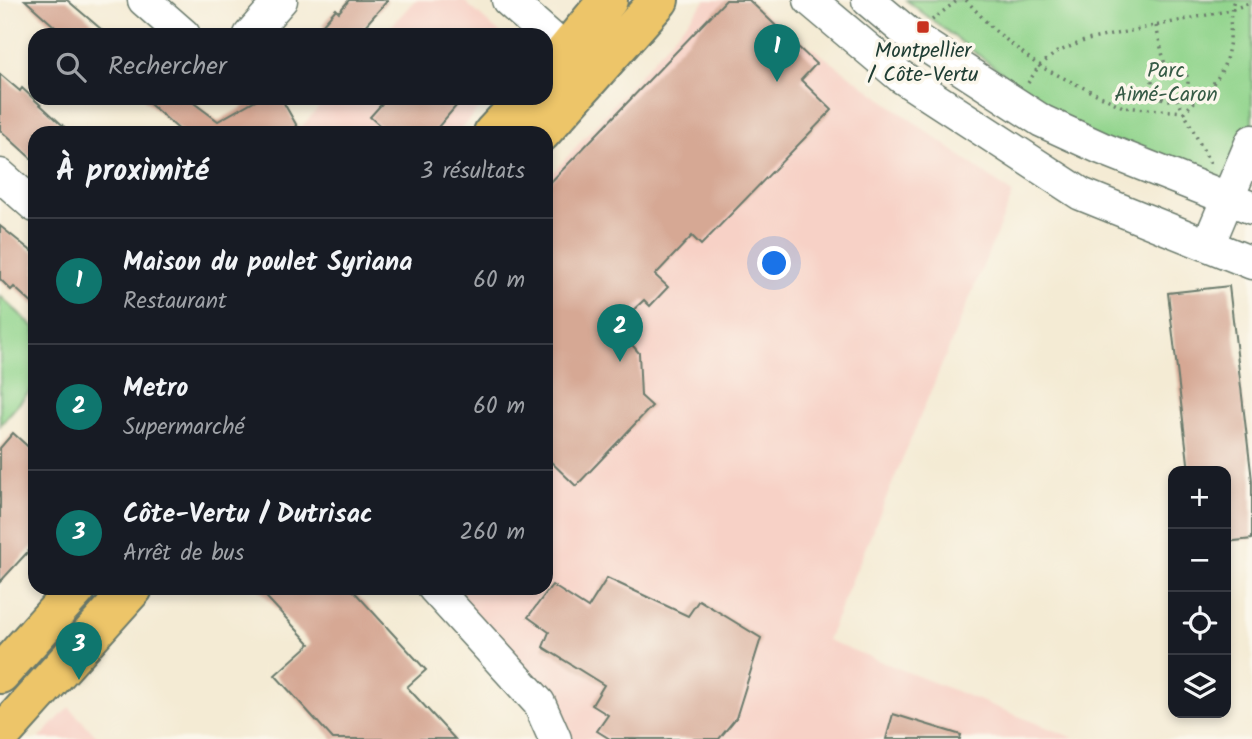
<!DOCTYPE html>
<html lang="fr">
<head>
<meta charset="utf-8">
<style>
	:root { --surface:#171b24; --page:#242831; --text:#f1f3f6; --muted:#9ea1a6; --line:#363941; --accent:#0f766e }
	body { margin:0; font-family:Kalam,sans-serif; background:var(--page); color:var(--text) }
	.controls { position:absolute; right:21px; bottom:21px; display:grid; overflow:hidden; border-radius:14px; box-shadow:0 4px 10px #0003 }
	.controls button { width:63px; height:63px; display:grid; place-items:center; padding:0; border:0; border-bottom:2px solid var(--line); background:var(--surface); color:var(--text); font:35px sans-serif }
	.you { position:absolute; left:775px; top:264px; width:24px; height:24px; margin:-18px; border:5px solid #fff; border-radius:50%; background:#1a73e8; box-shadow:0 0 0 10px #1a73e833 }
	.badge { display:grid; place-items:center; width:46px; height:46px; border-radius:50%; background:var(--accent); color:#fff; font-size:23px; font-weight:700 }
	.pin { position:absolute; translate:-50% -58px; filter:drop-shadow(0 2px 4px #0008) }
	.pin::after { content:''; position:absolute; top:37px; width:24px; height:21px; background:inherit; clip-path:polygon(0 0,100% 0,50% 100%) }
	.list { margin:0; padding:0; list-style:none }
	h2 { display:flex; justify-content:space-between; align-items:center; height:91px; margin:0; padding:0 28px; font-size:30px }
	h2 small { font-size:23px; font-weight:400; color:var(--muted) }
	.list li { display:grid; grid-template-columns:46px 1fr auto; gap:21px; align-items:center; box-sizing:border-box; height:126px; padding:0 28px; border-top:2px solid var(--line) }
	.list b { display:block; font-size:26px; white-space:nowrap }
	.list p { margin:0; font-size:23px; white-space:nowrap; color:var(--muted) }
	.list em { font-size:23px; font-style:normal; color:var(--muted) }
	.icon { flex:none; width:38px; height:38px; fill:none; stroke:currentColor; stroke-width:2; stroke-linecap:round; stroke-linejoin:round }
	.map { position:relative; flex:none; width:1252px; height:739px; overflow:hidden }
	.search { position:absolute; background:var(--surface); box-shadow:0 4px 10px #0003; left:28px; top:28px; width:525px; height:77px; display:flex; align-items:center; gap:18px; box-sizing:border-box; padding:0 24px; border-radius:21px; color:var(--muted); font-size:26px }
	.panel { position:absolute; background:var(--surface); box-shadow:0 4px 10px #0003; left:28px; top:126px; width:525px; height:469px; border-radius:21px }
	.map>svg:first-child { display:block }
</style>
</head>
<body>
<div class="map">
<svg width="1252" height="739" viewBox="0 0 1252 739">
	<rect width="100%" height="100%" fill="#fbf7ec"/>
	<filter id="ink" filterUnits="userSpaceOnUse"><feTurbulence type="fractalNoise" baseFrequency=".0143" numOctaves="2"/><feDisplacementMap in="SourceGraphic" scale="14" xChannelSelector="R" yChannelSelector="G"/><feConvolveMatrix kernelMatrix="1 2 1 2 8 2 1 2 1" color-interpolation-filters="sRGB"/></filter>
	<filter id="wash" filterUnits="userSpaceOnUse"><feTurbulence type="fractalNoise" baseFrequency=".00686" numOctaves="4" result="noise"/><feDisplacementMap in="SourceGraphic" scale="28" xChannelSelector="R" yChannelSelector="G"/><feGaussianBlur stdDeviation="1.57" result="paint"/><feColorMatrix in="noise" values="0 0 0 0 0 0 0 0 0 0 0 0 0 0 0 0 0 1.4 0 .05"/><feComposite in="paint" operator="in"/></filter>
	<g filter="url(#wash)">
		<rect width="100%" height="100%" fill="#f4ebd4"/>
		<path fill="#f7d1c6" d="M415,0H463L502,35H383Z
			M706,0H746L1013,194L827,640L1076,739H563L442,588H546V181Z
			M327,98H489L457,133H296Z
			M69,707L99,739H39Z"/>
		<path fill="#91d48c" stroke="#588860" stroke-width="2" d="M906,0H1252V141L1228,198L1101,148Z
			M0,296L35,328V385L0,425Z"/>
		<g id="blocks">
			<path fill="#d6a894" d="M25,0H67L108,35H64Z
				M349,0H388L357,35H332L322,25L336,9L339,12Z
				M726,0H749L816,64L801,80L832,110L701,245L692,236L655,275L668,287L650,306L644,300L616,326L639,353L641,396L652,406L576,486L546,457V187Z
				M0,74L20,91L22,88L71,133H35V162L0,130Z
				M143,98H187L218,121L259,98H281L301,133H183Z
				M387,98H463L433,133H388L370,117Z
				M0,226L35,254V306L14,287L11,290L0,279Z
				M1229,286L1252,480V539L1226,542V471H1189L1168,293Z
				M13,433L35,453V544L0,582V448Z
				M607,578L688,616L699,600L761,638L736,718L719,739H610L597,731L608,715L592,705L604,685L543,647L549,632L528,617L552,585L588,608Z
				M258,588H351L426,670L407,687L455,739H333L275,675L310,644Z
				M893,714L961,735L960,739H886Z"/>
		</g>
	</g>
	<g filter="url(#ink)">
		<use href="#blocks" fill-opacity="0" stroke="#6a7a6c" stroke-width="2"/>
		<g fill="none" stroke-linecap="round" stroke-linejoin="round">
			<g stroke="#6a7a6c" stroke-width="35">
				<path id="minor" d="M144,0L184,35
					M508,0L567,52
					M810,0L900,76L1081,194L1252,263
					M868,0L911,36L1042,121L1101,148L1252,208
					M250,35L281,0
					M0,175L35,206
					M1208,245L1252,141
					M434,588L539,703L555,739"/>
			</g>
			<g stroke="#6a7a6c" stroke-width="42">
				<path id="major" d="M546,75L608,0
					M493,133L526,98
					M541,133L659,0
					M0,674L77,588
					M0,736L133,588"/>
			</g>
			<path stroke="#6a7a6c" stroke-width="3.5" stroke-dasharray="2 5" stroke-linecap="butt" d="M966,0L993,29L1039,66L1123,107L1184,112C1211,85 1225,80 1230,39C1231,25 1229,13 1234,0
				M932,20L958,0
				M1156,26L1165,65
				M1152 82a18 18 0 1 1 36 0a18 18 0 1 1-36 0Z
				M1028,83L1039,66L1057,52L1087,40L1231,10L1252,2
				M1177,99L1210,163"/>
			<use href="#minor" stroke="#fff" stroke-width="32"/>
			<use href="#major" stroke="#edc569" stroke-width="38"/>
		</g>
	</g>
	<rect fill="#c8321e" stroke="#fbf7ec" stroke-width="2.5" x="916" y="20" width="14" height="14" rx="3.5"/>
	<g text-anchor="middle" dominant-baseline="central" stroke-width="7" stroke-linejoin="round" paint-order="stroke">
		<g font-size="21" fill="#1f3d34" stroke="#fbf7ec">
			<text x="923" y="51">Montpellier<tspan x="923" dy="24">/ Côte-Vertu</tspan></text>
		</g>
		<g font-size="21" fill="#365b46" stroke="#fbf7ec">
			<text x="1166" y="71">Parc<tspan x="1166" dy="24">Aimé-Caron</tspan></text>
		</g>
	</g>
</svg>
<div class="controls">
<button>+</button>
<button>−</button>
<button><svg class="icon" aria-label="locate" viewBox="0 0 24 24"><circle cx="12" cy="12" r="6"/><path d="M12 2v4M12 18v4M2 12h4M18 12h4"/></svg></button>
<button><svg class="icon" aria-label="layers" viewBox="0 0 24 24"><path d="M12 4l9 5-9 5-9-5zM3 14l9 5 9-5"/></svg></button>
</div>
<div class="you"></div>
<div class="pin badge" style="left:777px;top:82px">1</div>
<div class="pin badge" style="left:620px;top:362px">2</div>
<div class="pin badge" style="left:79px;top:680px">3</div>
<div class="search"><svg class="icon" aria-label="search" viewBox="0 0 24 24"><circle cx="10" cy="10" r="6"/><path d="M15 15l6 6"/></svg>Rechercher</div>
<section class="panel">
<h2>À proximité<small>3 résultats</small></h2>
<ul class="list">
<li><span class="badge">1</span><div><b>Maison du poulet Syriana</b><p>Restaurant</p></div><em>60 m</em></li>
<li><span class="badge">2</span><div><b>Metro</b><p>Supermarché</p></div><em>60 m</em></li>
<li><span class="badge">3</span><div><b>Côte-Vertu / Dutrisac</b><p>Arrêt de bus</p></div><em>260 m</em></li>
</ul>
</section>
</div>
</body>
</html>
